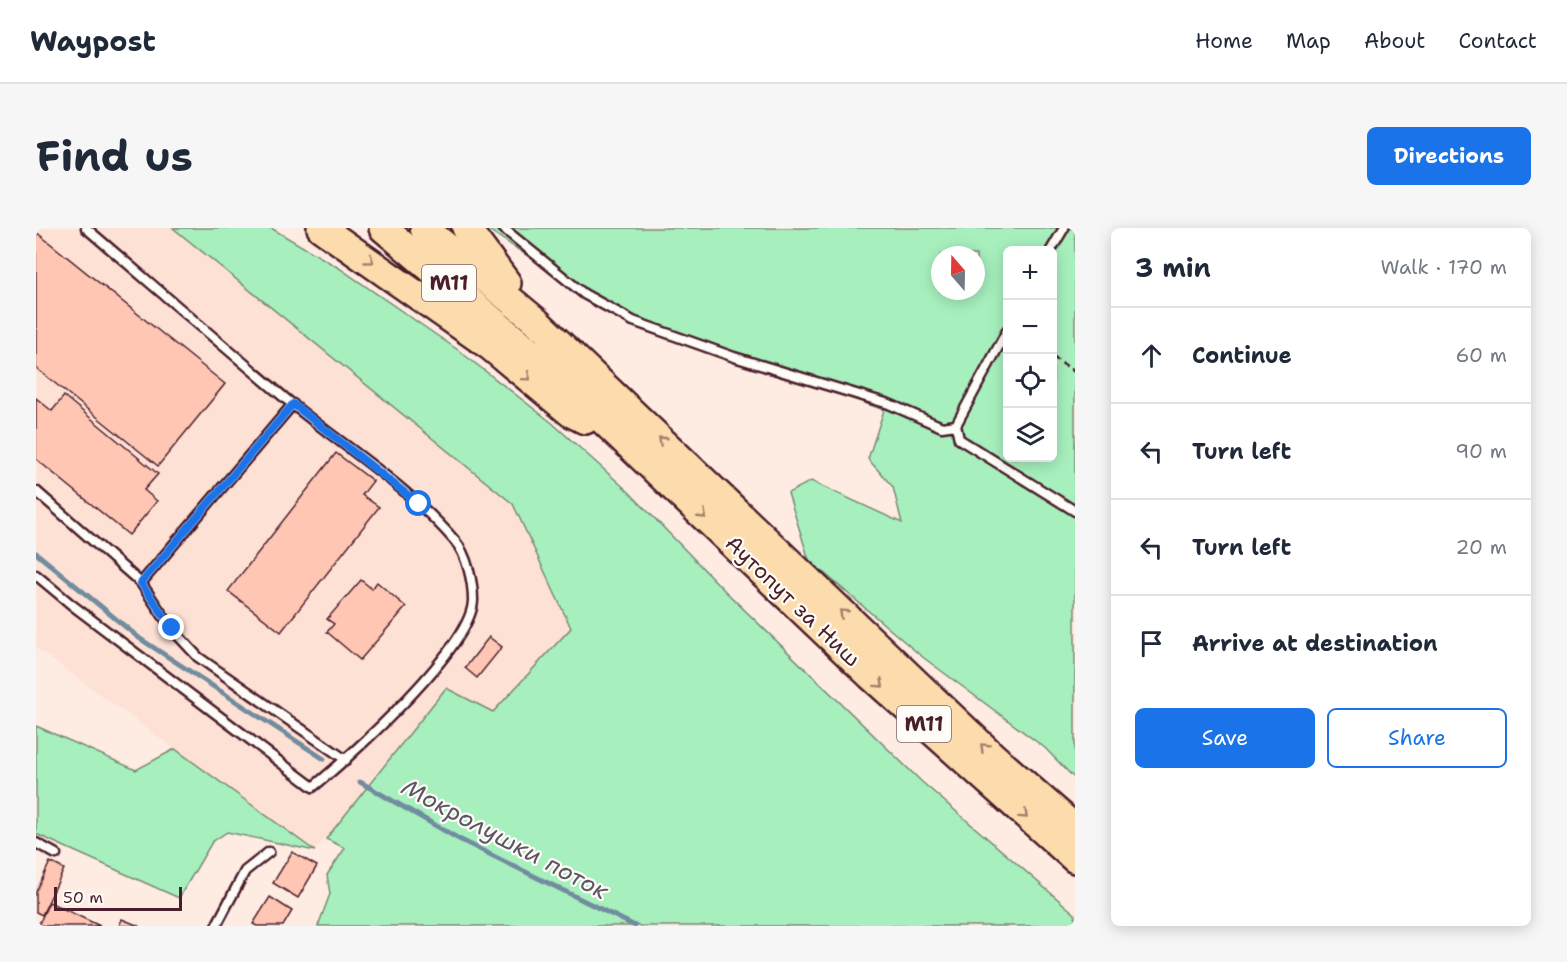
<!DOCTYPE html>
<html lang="en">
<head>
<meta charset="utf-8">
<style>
	:root { --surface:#fff; --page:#f6f6f7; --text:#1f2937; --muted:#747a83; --line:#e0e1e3; --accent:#1a73e8 }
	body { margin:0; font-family:"Shantell Sans",sans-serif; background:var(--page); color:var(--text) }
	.controls { position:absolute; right:18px; top:18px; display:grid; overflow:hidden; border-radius:9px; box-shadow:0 3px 15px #0003 }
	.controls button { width:54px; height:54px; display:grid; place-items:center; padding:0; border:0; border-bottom:2px solid var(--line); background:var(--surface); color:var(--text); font:30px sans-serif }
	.compass { position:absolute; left:895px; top:18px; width:54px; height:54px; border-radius:50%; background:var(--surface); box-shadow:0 3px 15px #0003; rotate:340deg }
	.scale { position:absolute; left:18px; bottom:15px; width:128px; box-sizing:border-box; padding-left:6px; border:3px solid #4a1f2b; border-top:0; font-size:16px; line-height:21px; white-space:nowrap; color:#4a1f2b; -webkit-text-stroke:4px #fdfcf7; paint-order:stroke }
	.stop { position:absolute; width:18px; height:18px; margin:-14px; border:4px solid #1a73e8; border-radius:50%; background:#fff }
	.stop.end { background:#1a73e8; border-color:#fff; box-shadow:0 2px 6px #0008 }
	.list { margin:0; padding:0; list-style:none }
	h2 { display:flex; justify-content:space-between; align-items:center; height:78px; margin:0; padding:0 24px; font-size:26px }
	h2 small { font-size:20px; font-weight:400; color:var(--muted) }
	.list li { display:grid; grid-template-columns:39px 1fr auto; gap:18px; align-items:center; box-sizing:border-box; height:96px; padding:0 24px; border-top:2px solid var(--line) }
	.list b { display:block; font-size:22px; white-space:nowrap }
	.list em { font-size:20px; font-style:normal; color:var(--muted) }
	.actions { display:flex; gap:12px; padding:18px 24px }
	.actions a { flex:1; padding:14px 0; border:2px solid var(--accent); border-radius:9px; text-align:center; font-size:21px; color:var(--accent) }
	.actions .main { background:var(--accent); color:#fff }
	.icon { flex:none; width:33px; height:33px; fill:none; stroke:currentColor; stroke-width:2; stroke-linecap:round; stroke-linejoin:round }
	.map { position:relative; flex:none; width:1039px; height:698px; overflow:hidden; border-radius:9px }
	header { display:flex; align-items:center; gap:36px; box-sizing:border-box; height:84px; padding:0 30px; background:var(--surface); border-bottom:2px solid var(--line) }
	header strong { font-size:28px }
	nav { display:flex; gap:33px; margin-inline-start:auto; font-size:21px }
	.intro { display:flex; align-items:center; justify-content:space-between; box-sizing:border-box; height:144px; padding:0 36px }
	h1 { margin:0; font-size:42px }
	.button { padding:15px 27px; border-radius:9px; background:var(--accent); color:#fff; font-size:21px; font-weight:700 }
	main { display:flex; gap:36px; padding:0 36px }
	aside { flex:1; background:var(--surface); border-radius:9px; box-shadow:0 3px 15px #0003 }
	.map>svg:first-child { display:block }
</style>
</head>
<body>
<header>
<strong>Waypost</strong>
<nav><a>Home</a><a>Map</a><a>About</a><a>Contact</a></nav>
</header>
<div class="intro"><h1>Find us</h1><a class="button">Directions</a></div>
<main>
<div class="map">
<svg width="1039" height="698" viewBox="0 0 1039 698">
	<rect width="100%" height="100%" fill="#feece3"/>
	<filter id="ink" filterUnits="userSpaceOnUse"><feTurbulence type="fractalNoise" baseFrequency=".0167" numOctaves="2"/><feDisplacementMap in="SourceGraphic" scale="12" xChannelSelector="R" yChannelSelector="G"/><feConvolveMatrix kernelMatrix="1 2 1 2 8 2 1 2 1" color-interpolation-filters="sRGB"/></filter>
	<g filter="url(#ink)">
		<path fill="#fee1d5" d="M0,0H137L477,276L535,400L457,484L410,460L279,623L0,420Z"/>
		<path fill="#a7f0be" stroke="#788874" stroke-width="1.5" fill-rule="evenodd" d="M137,0H235L303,40L422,122L515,194L593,264L689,363L886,554L1039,686V698H282L294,666L291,647L309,620L290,611L410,460L457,484L535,400L477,276Z
			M450,0H1039V551L1009,520L884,427L773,332L752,265L775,253L866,295L857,259L832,231L848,182L597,93L548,66ZM972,22H1017V230H972ZM904,27H940V63H904Z
			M0,498L100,542L139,521L279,623L191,604L176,614L143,670L0,606Z"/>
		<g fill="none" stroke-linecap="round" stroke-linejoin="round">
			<path stroke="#728c9f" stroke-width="5" d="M0,325L103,410L288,531
				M324,554L423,611L599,698"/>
		</g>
		<path fill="#ffc6b4" stroke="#4a1f2b" stroke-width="1.5" d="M0,4L189,156L122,238L0,140Z
			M28,168L122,246L108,262L121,273L93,307L0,231V170L16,183Z
			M300,225L337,253L326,267L343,279L245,404L192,363Z
			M325,352L336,361L341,354L370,379L324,432L291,404L298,396L291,391Z
			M453,409L466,419L441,450L429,440Z
			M256,624L281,638L262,670L237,655Z
			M14,634L28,641L6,687L0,684V664Z
			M234,669L256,683L247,698H221L217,696Z
			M13,674L64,698H8L3,696Z
			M86,691L103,698H83Z"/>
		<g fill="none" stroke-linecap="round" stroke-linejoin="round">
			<g stroke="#4a1f2b" stroke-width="13">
				<path id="service" d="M467,0L548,66L597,93L698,129L853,176L906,199L920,197L972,101
					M1015,22L1028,0
					M920,197L923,211L1039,283
					M0,263L105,355L136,401L162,429L310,532
					M0,347L36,377L277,559C314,529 437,418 437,372C437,354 431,327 419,313C373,259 311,221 256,176C187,118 119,59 50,0
					M105,355L257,176
					M0,615L20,626
					M180,698L209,643L233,624"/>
			</g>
			<g stroke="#4a1f2b" stroke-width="32">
				<path id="trunk" d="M285,0L455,119L535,185L549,192
					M347,0L510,138L835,448L1039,631
					M388,0L501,94L958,529L1039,600
					M430,0L471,55"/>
			</g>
			<path stroke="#4a1f2b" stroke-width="3" stroke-dasharray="6 4.5" stroke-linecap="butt" d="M1017,129L1039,144"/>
			<use href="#service" stroke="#fdfcf7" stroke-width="8"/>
			<use href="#trunk" stroke="#fcdcac" stroke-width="27"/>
		</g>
		<defs><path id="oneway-chevron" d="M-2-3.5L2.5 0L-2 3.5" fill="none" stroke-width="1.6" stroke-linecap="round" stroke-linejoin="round" transform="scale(1.5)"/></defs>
		<g stroke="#a37e6c">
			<use href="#oneway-chevron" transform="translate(334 32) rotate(36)"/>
			<use href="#oneway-chevron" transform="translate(491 149) rotate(40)"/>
			<use href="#oneway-chevron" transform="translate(626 212) rotate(-137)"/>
			<use href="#oneway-chevron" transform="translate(667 287) rotate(44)"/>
			<use href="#oneway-chevron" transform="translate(807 385) rotate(-136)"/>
			<use href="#oneway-chevron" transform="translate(844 456) rotate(42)"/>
			<use href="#oneway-chevron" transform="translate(948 519) rotate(-136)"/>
			<use href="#oneway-chevron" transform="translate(988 587) rotate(42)"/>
		</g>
	</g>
	<g fill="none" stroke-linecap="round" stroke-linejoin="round" filter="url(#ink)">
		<path stroke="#1a73e8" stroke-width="8" d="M136,400L105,355L257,176L383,276"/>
	</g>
	<g text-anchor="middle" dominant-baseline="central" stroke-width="4.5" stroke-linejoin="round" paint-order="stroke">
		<g fill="#fdfcf7" stroke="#806168" stroke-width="1.5">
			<rect x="386" y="37" width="54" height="36" rx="4.5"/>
			<rect x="861" y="478" width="54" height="36" rx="4.5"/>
		</g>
		<g font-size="21" font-weight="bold" fill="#4a1f2b">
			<text x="413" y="55">M11</text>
			<text x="888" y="496">M11</text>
		</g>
		<g font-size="22" fill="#4a1f2b" stroke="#fdfcf7">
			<text transform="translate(757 373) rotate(44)">Аутопут за Ниш</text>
		</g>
		<g font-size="24" font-style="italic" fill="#5e5565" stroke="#fdfcf7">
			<text transform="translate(469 611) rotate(28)">Мокролушки поток</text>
		</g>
	</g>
</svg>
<div class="controls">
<button>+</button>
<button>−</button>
<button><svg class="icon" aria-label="locate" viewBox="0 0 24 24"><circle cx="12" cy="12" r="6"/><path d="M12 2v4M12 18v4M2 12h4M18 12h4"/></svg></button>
<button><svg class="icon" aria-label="layers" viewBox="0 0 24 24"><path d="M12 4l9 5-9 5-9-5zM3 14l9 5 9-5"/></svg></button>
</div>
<svg class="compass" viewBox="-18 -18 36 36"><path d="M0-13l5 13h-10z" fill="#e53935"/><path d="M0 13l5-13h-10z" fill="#747a83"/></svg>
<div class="scale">50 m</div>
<div class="stop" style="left:383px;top:276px"></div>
<div class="stop end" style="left:136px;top:400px"></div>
</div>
<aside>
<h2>3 min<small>Walk · 170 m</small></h2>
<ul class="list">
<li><svg class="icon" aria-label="ahead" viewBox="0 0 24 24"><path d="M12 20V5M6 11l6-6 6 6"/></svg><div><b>Continue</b></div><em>60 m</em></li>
<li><svg class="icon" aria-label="left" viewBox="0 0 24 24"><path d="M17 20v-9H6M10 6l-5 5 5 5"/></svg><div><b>Turn left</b></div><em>90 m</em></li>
<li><svg class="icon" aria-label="left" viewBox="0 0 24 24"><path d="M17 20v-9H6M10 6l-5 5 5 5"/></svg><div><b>Turn left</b></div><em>20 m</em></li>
<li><svg class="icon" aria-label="arrive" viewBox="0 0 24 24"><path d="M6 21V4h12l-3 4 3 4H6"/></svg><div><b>Arrive at destination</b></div></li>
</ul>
<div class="actions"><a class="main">Save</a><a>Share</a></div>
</aside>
</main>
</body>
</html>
